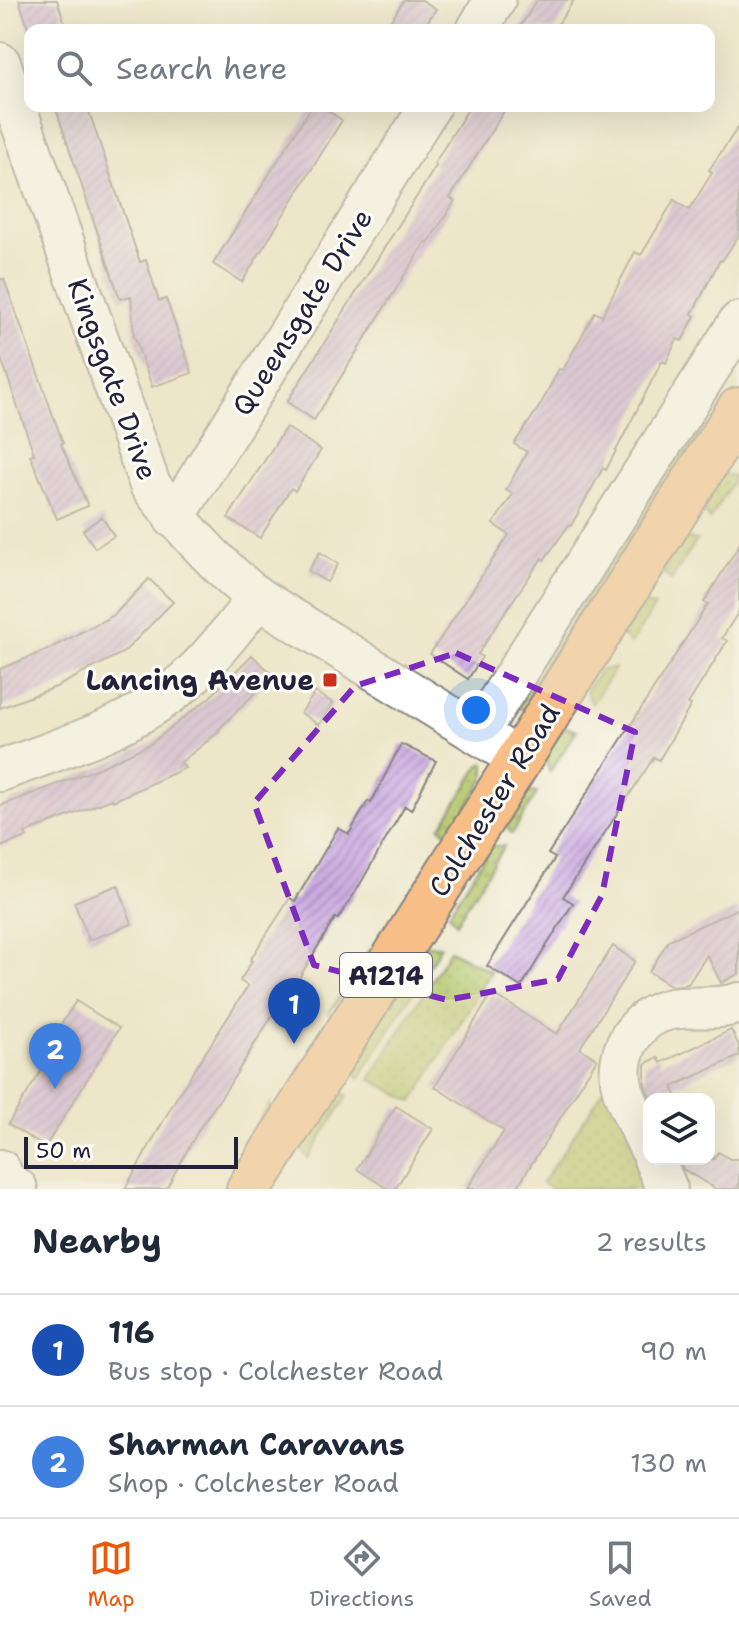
<!DOCTYPE html>
<html lang="en">
<head>
<meta charset="utf-8">
<style>
	:root { --surface:#fff; --page:#f6f6f7; --text:#1f2937; --muted:#747a83; --line:#e0e1e3; --accent:#ea580c }
	body { margin:0; font-family:"Shantell Sans",sans-serif; background:var(--page); color:var(--text) }
	.controls { position:absolute; right:24px; bottom:24px; display:grid; overflow:hidden; border-radius:16px; box-shadow:0 8px 32px #0002 }
	.controls button { width:72px; height:72px; display:grid; place-items:center; padding:0; border:0; border-bottom:2px solid var(--line); background:var(--surface); color:var(--text); font:40px sans-serif }
	.scale { position:absolute; left:24px; bottom:20px; width:214px; box-sizing:border-box; padding-left:8px; border:4px solid #22223b; border-top:0; font-size:22px; line-height:28px; white-space:nowrap; color:#22223b; -webkit-text-stroke:6px #fdfcf7; paint-order:stroke }
	.you { position:absolute; left:476px; top:710px; width:28px; height:28px; margin:-20px; border:6px solid #fff; border-radius:50%; background:#1a73e8; box-shadow:0 0 0 12px #1a73e833 }
	.badge { display:grid; place-items:center; width:52px; height:52px; border-radius:50%; background:var(--accent); color:#fff; font-size:26px; font-weight:700 }
	.pin { position:absolute; translate:-50% -66px; filter:drop-shadow(0 2px 4px #0008) }
	.pin::after { content:''; position:absolute; top:42px; width:28px; height:24px; background:inherit; clip-path:polygon(0 0,100% 0,50% 100%) }
	.list { margin:0; padding:0; list-style:none }
	h2 { display:flex; justify-content:space-between; align-items:center; height:104px; margin:0; padding:0 32px; font-size:34px }
	h2 small { font-size:26px; font-weight:400; color:var(--muted) }
	.list li { display:grid; grid-template-columns:52px 1fr auto; gap:24px; align-items:center; box-sizing:border-box; height:112px; padding:0 32px; border-top:2px solid var(--line) }
	.list b { display:block; font-size:30px; white-space:nowrap }
	.list p { margin:0; font-size:26px; white-space:nowrap; color:var(--muted) }
	.list em { font-size:26px; font-style:normal; color:var(--muted) }
	.icon { flex:none; width:44px; height:44px; fill:none; stroke:currentColor; stroke-width:2; stroke-linecap:round; stroke-linejoin:round }
	.map { position:relative; flex:none; width:739px; height:1189px; overflow:hidden }
	.search { position:absolute; background:var(--surface); box-shadow:0 8px 32px #0002; left:24px; right:24px; top:24px; height:88px; display:flex; align-items:center; gap:20px; box-sizing:border-box; padding:0 28px; border-radius:16px; color:var(--muted); font-size:30px }
	.sheet { height:328px; background:var(--surface) }
	nav { display:flex; justify-content:space-around; align-items:center; box-sizing:border-box; height:112px; border-top:2px solid var(--line); background:var(--surface); font-size:22px; color:var(--muted) }
	nav a { display:grid; justify-items:center; gap:4px }
	nav .on { color:var(--accent) }
	.map>svg:first-child { display:block }
</style>
</head>
<body>
<div class="map">
<svg width="739" height="1189" viewBox="0 0 739 1189">
	<defs>
		<pattern id="grass-dots" width="8" height="8" patternUnits="userSpaceOnUse" patternTransform="scale(2)"><rect width="8" height="8" fill="#b3c568"/><path d="M2 2h.1M6 6h.1" fill="none" stroke="#9aa95b" stroke-width="1.8" stroke-linecap="round"/></pattern>
		<pattern id="building-hatch" width="6" height="6" patternUnits="userSpaceOnUse" patternTransform="scale(2)"><rect width="6" height="6" fill="#c6a3de"/><path d="M-1 1l2-2M0 6l6-6M5 7l2-2" fill="none" stroke="#a084b5"/></pattern>
	</defs>
	<rect width="100%" height="100%" fill="#fdfcf7"/>
	<filter id="ink" filterUnits="userSpaceOnUse"><feTurbulence type="fractalNoise" baseFrequency=".0125" numOctaves="2"/><feDisplacementMap in="SourceGraphic" scale="16" xChannelSelector="R" yChannelSelector="G"/><feConvolveMatrix kernelMatrix="1 2 1 2 8 2 1 2 1" color-interpolation-filters="sRGB"/></filter>
	<filter id="wash" filterUnits="userSpaceOnUse"><feTurbulence type="fractalNoise" baseFrequency=".006" numOctaves="4" result="noise"/><feDisplacementMap in="SourceGraphic" scale="32" xChannelSelector="R" yChannelSelector="G"/><feGaussianBlur stdDeviation="1.8" result="paint"/><feColorMatrix in="noise" values="0 0 0 0 0 0 0 0 0 0 0 0 0 0 0 0 0 1.4 0 .05"/><feComposite in="paint" operator="in"/></filter>
	<g filter="url(#wash)">
		<rect width="100%" height="100%" fill="#ede6c9"/>
		<path fill="url(#grass-dots)" stroke="#6a7452" stroke-width="2" d="M733,363L707,423L526,708L516,710Z
			M723,474L735,477L710,520L701,508Z
			M683,538L697,540L671,580L662,572Z
			M642,604L655,606L631,644L622,636Z
			M615,668L592,704L586,691L600,670Z
			M564,727L577,730L550,772L544,758Z
			M485,763V778L450,834L440,828L480,765Z
			M523,791L537,793L512,834L504,823Z
			M491,846H504L456,923L449,913Z
			M428,945L441,946L359,1079L352,1067Z
			M369,949L376,953L328,1014Z
			M450,950L491,972L413,1102L370,1079Z
			M611,1079L649,1189H552L542,1183Z
			M337,1092L348,1095L308,1159L301,1147Z
			M270,1103L272,1111L255,1146L241,1147Z"/>
		<g id="blocks">
			<path fill="url(#building-hatch)" d="M19,0H57L67,30H29Z
				M404,0H422L436,9L422,30H385Z
				M537,0H574L554,30H518Z
				M55,106H87L140,262L146,260L159,301L166,299L192,373L152,387L134,335L131,296L120,299Z
				M312,106H320L342,120L242,282L213,264Z
				M470,106H507L450,198L455,201L428,243L426,241L314,420L287,402L436,166L434,164Z
				M739,126V235L722,261L720,260L692,314L695,316L682,341L677,339L666,363L662,361L606,470L603,468L571,526L569,525L544,560L542,558L503,615L478,654L482,657L468,679L430,654L509,535L493,524L513,494L506,490L527,452L514,444L541,404L559,369L563,370L595,312L602,316L635,252L641,255L643,252L674,200L689,210L712,173L709,170Z
				M0,279H4L63,443L61,444L88,506L57,519L30,455L34,454L0,355Z
				M286,427L321,450L295,491L291,488L260,538L228,518Z
				M102,517L114,536L95,548L83,530Z
				M739,545V611L722,638L727,641L688,704L691,705L659,760L654,757L563,897L573,903L521,987L487,966L555,858L548,854L708,604L704,602Z
				M320,552L338,564L327,582L308,571Z
				M149,579L173,602L124,652L56,687L0,708V669L47,650L114,615Z
				M252,655L273,675L218,730L219,732L181,762L185,768L113,801L112,799L25,833L27,837L0,847V806L99,768L152,743L210,697Z
				M315,692L333,703L319,725L301,713Z
				M401,744L436,761L411,810L405,806L359,886L338,919L335,918L283,1005L280,1003L228,1087L199,1129L166,1189H125L177,1097L248,986L240,981L252,961L250,960L290,898L295,901L338,828L349,834L368,801L371,803Z
				M118,885L132,924L89,940L74,902Z
				M739,908V974L721,983L707,955L688,984L672,986L649,972L669,940Z
				M613,946L635,961L580,1048L597,1059L516,1189H467L504,1131L435,1087L492,993L557,1034Z
				M76,1001L119,1028L45,1147L8,1124L51,1055L44,1052Z
				M731,1030L739,1046V1056L672,1087L678,1099H651L645,1084V1064L658,1057L661,1063Z
				M396,1106L433,1129L395,1189H388L357,1169Z
				M718,1152L730,1159H739V1189H716L683,1169L679,1159H714Z"/>
		</g>
	</g>
	<g filter="url(#ink)">
		<use href="#blocks" fill-opacity="0" stroke="#888482" stroke-width="2"/>
		<g fill="none" stroke-linecap="round" stroke-linejoin="round">
			<g stroke="#888482" stroke-width="44">
				<path id="minor" d="M477,30L495,0
					M0,63L150,485C182,527 216,565 258,598L519,759
					M174,518L430,106
					M478,733L739,322
					M0,771C66,746 141,725 193,674C217,651 237,624 258,598
					M649,1147C641,1129 629,1109 623,1090C613,1054 635,1016 671,1009C694,1005 717,1011 739,1003
					M654,1159L667,1189
					M0,1170L5,1181L17,1189"/>
			</g>
			<g stroke="#888482" stroke-width="48">
				<path id="major" d="M249,1189L739,410"/>
			</g>
			<use href="#minor" stroke="#fff" stroke-width="40"/>
			<use href="#major" stroke="#f7be87" stroke-width="44"/>
		</g>
	</g>
	<path d="M0 0H739V1189H0ZM456,653L635,732L602,895L558,979L447,1000L314,965L254,803L355,686Z" fill="#ede6c9" fill-opacity=".55" fill-rule="evenodd"/>
	<path fill="none" stroke="#7b2cbf" stroke-width="6" stroke-dasharray="16 10" stroke-linejoin="round" d="M456,653L635,732L602,895L558,979L447,1000L314,965L254,803L355,686Z"/>
	<rect fill="#c8321e" stroke="#fdfcf7" stroke-width="3" x="322" y="672" width="16" height="16" rx="4"/>
	<g text-anchor="middle" dominant-baseline="central" stroke-width="6" stroke-linejoin="round" paint-order="stroke">
		<rect fill="#fdfcf7" stroke="#646373" stroke-width="2" x="340" y="953" width="92" height="44" rx="6"/>
		<g font-size="26" font-weight="bold" fill="#22223b">
			<text x="386" y="975">A1214</text>
		</g>
		<g font-size="28" fill="#22223b" stroke="#fdfcf7">
			<text transform="translate(302 312) rotate(-58)">Queensgate Drive</text>
			<text transform="translate(113 379) rotate(70)">Kingsgate Drive</text>
			<text transform="translate(494 800) rotate(-58)">Colchester Road</text>
		</g>
		<g font-size="28" font-weight="bold" fill="#22223b" stroke="#fdfcf7" text-anchor="end">
			<text x="314" y="680">Lancing Avenue</text>
		</g>
	</g>
</svg>
<div class="controls">
<button><svg class="icon" aria-label="layers" viewBox="0 0 24 24"><path d="M12 4l9 5-9 5-9-5zM3 14l9 5 9-5"/></svg></button>
</div>
<div class="scale">50 m</div>
<div class="you"></div>
<div class="pin badge" style="left:294px;top:1044px;background:#1a4fb4">1</div>
<div class="pin badge" style="left:55px;top:1089px;background:#3f7fe0">2</div>
<div class="search"><svg class="icon" aria-label="search" viewBox="0 0 24 24"><circle cx="10" cy="10" r="6"/><path d="M15 15l6 6"/></svg>Search here</div>
</div>
<section class="sheet">
<h2>Nearby<small>2 results</small></h2>
<ul class="list">
<li><span class="badge" style="background:#1a4fb4">1</span><div><b>116</b><p>Bus stop · Colchester Road</p></div><em>90 m</em></li>
<li><span class="badge" style="background:#3f7fe0">2</span><div><b>Sharman Caravans</b><p>Shop · Colchester Road</p></div><em>130 m</em></li>
</ul>
</section>
<nav>
<a class="on"><svg class="icon" aria-label="map" viewBox="0 0 24 24"><path d="M3 6l6-2 6 2 6-2v14l-6 2-6-2-6 2zM9 4v14M15 6v14"/></svg>Map</a>
<a><svg class="icon" aria-label="directions" viewBox="0 0 24 24"><path d="M12 3l9 9-9 9-9-9zM9 14v-3h6M13 9l2 2-2 2"/></svg>Directions</a>
<a><svg class="icon" aria-label="saved" viewBox="0 0 24 24"><path d="M7 4h10v16l-5-4-5 4z"/></svg>Saved</a>
</nav>
</body>
</html>
